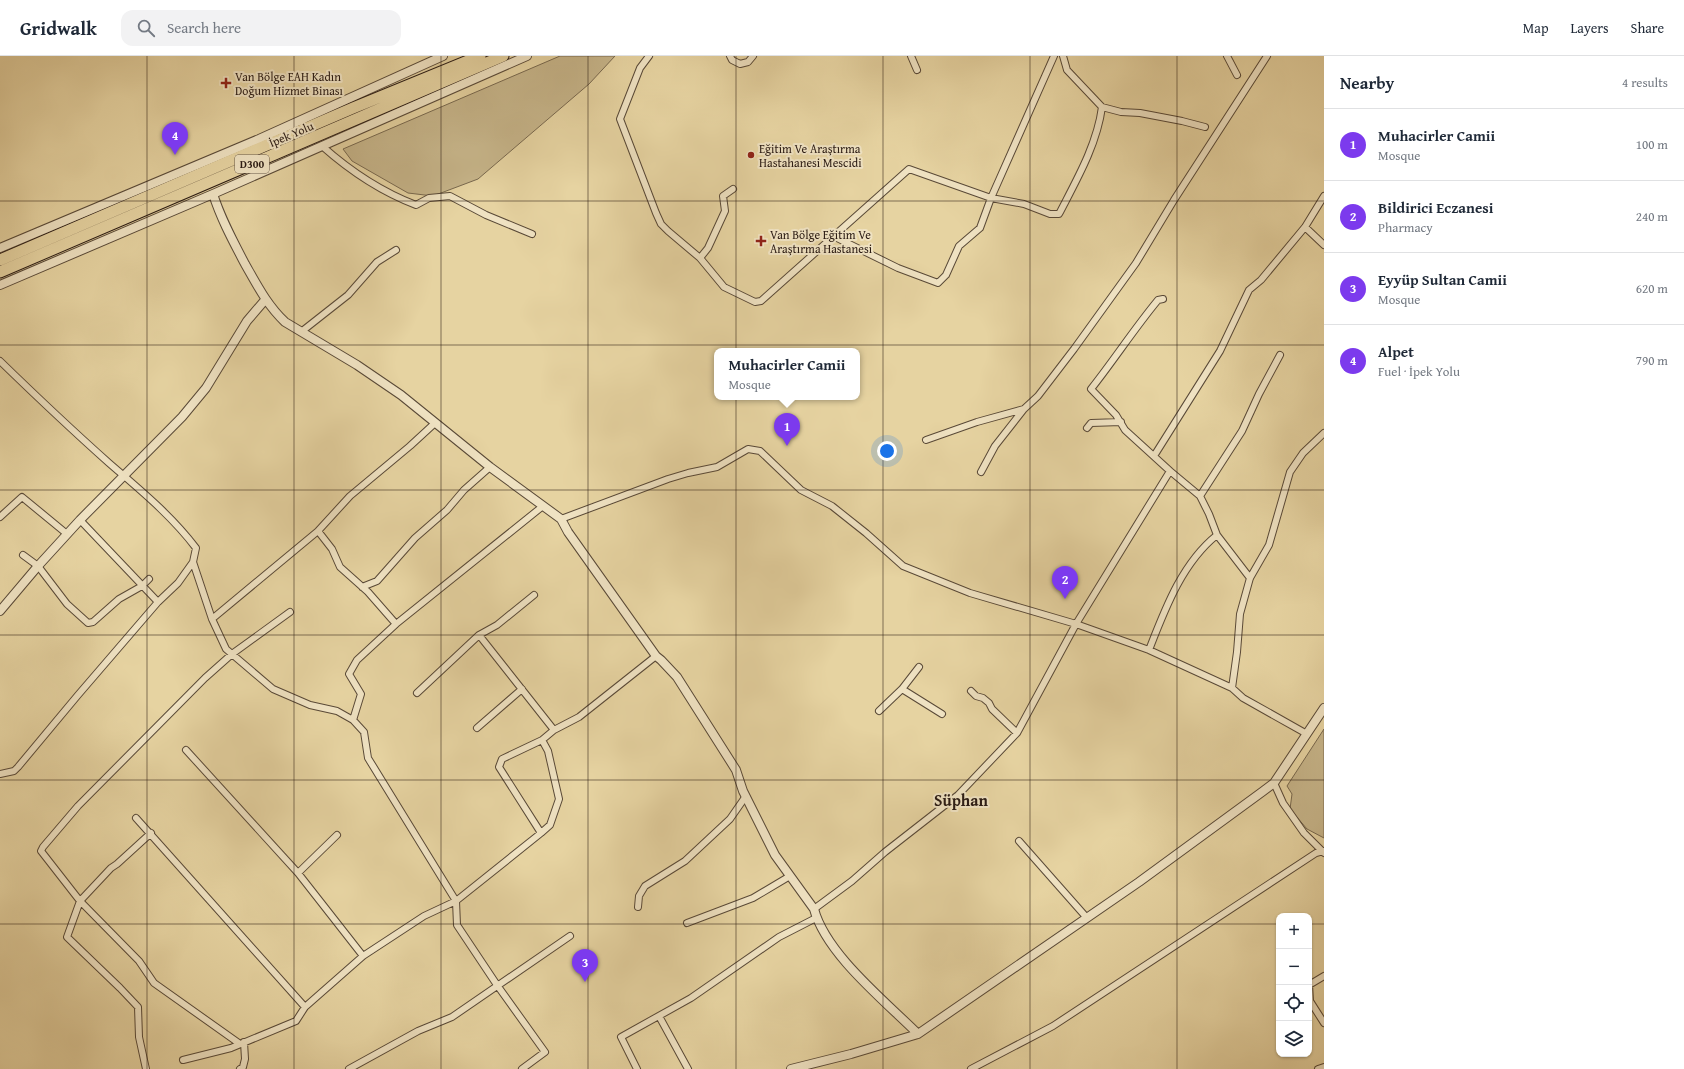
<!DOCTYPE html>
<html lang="en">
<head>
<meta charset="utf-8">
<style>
	:root { --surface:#fff; --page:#f2f2f3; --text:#1f2937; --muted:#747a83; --line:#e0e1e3; --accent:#7c3aed }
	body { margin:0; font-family:"Gentium Book Plus",serif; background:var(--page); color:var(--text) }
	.controls { position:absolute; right:12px; bottom:12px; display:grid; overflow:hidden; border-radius:8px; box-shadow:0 1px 3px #0004 }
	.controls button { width:36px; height:36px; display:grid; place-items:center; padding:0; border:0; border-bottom:1px solid var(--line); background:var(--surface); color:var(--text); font:20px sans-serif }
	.you { position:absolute; left:887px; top:395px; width:14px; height:14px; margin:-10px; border:3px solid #fff; border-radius:50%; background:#1a73e8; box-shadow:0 0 0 6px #1a73e833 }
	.badge { display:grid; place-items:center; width:26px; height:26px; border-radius:50%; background:var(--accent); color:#fff; font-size:13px; font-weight:700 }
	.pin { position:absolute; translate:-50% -33px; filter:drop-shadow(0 1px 2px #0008) }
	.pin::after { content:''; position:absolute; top:21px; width:14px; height:12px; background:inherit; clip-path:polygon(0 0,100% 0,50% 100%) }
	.popup { position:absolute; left:714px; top:292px; width:146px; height:52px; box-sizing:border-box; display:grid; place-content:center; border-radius:8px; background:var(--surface); filter:drop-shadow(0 1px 3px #0005); font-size:13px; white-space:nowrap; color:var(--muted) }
	.popup b { font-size:15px; color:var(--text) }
	.popup::after { content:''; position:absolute; left:50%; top:100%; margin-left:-8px; border:8px solid transparent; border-top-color:var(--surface) }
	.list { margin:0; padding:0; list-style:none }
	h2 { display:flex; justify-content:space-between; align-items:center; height:52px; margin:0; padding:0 16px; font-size:17px }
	h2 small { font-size:13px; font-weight:400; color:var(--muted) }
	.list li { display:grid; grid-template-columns:26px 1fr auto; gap:12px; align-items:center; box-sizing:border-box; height:72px; padding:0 16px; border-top:1px solid var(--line) }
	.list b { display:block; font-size:15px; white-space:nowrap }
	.list p { margin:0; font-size:13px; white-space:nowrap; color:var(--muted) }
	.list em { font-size:13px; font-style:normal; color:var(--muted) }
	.icon { flex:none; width:22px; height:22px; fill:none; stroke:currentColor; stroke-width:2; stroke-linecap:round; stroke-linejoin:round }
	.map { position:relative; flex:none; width:1324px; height:1013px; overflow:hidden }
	header { display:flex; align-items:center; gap:24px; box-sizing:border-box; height:56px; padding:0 20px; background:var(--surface); border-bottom:1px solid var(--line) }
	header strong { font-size:19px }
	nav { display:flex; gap:22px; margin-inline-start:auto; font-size:14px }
	.search { width:280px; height:36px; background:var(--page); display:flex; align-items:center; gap:10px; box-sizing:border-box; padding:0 14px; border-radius:12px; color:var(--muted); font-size:15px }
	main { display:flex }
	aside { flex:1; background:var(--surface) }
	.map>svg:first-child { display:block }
</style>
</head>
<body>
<header>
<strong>Gridwalk</strong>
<div class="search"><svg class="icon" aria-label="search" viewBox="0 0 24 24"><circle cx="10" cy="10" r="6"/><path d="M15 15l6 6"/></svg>Search here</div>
<nav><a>Map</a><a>Layers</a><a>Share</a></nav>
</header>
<main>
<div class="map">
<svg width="1324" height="1013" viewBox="0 0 1324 1013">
	<rect width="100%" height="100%" fill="#e6d3a1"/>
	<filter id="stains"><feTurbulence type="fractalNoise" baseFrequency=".005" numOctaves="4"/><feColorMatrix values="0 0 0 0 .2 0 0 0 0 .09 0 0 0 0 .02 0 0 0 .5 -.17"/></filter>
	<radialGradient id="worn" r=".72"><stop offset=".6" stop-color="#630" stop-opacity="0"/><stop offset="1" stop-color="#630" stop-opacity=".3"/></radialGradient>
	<path fill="#c6b489" stroke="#78684e" d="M560,0H615L589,28L478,123L433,140L408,137L352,105L343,93Z
		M1324,673V782L1307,773L1290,753L1292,738L1287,730Z"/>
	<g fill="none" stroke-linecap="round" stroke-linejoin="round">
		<g stroke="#594937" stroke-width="8">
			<path id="minor" d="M649,0L640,12L620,63L656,157L661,168L668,175L700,202L724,231L755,246L761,245L909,113L991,142L1024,148L1050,158H1059C1076,125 1097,89 1102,51
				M730,0L732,4L740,8L748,6L753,0
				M911,0L917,14
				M1063,0L1067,14L1102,51L1121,56L1140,57L1182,65L1205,71
				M1227,0L1237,19
				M322,90C349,114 382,136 416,149L429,142L450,140L486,159L532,178
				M1305,171L1324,189
				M835,181L898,212L938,227L946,219L959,190L980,172L991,142L1054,0
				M700,202L708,192L725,155L723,140L733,133
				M1163,243L1158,244C1134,273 1114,304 1091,333L1116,359L1125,374L1170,415L1200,440L1209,458L1217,479L1250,522
				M301,276L348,239L377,206L396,194
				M0,305C36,340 72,374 109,407C140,434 171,459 196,492L193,506L212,563L226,593L273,633L310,649L337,655L353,664L364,676L368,702L456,845L457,869L497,929L545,996L522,1013
				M1087,372L1091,367L1121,366
				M926,384L977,366L1024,353L1038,340L1074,293L1136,207L1174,144L1267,0
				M1154,400L1220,295L1249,234L1261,224L1305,171L1324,140
				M981,416L995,390L1024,353
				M1200,440L1242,375L1259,338L1280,299
				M0,461L22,441L67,478
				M561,463L668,423L688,417L717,411L748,393L760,395L801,434L832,450L866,477L903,510L970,537L1076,568L1149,594L1232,632
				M80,464L158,546
				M318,475L332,493L340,511L368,536L396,568
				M23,499L38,510L67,548L88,567L93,566L119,543L142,530L149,523
				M362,531L377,525L415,482L447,454L464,434L490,411
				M212,563L318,475L350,440L410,390L435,367
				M1149,594C1165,553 1182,507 1217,479
				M902,633L942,658
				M971,635L976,640L983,642L989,647L992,653L1017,677
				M417,637L479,579L497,569L534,539
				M879,655L902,633L919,611
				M353,664L361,638L349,618L357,604L396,568L543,450
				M477,672L522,633
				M554,674L579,661L656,600
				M1307,678L1243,642L1232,632L1237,596L1240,558L1250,522L1269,489L1290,416L1303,397L1324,377
				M186,694L298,817L363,900
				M0,718L14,715L18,711L78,639L158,546L178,527L193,506
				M1274,727L1283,747L1304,777L1324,797
				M136,762L305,951
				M541,777L499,711L502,703L542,684
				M1019,785L1087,862
				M298,817L337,779
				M638,851L639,840L645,830L685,805L730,763L746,740
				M814,853L852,825L885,796L958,739L1017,677L1076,568L1170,415
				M687,867L753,842L790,820
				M1324,920L1309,929L1310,945L1324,967
				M659,960L688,1013
				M240,988L154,927L139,905L80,845L41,795L43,791L78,750L205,622L232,598L290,556
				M183,1004L231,992L296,965L305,951L363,900L424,860L456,845L541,777L550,769L559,743L548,695L542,684L554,674L479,579
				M146,1013L139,981L138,951L120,932L67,881L80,845L111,812L117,808L151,777
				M240,1013L243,1011L245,1003L244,986
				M349,1013L418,975L452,961L570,880
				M637,1013L621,981L691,942L779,881L816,862
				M971,1013L1053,970L1316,797L1324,795
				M1318,1013L1324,1011"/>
		</g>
		<g stroke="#594937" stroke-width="10">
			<path id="tertiary" d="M213,138C221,163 233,185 245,208C257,229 267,249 285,266L357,309L401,339L490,411L561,463L568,476L656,600L661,604L677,621L736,714L743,735L775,799L814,853C826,898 885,945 918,978
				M0,192L259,83L443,0
				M0,229L213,138L527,0
				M0,555L38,510L80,464L182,361L206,332L247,265L265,244
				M791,1013L851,998L918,978L1139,826L1262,736L1274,727L1324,652"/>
		</g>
		<g stroke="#2a1b14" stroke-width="13">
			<path id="trunk" d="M0,204L353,52L480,0
				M0,216L503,0"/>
		</g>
		<use href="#minor" stroke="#efe2c2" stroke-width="6"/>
		<use href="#tertiary" stroke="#efe2c2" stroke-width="8"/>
		<use href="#trunk" stroke="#e6d3a1" stroke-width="11"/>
	</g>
	<path fill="none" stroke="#2a1b14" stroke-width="1" stroke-opacity="0.55" d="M147,0V1013M294,0V1013M441,0V1013M588,0V1013M736,0V1013M883,0V1013M1030,0V1013M1177,0V1013M0,145H1324M0,289H1324M0,434H1324M0,579H1324M0,724H1324M0,868H1279M1309,868H1324"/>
	<g fill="#8f2418" stroke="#efe2c2" stroke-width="1.5">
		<path d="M224 21h4v4h4v4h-4v4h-4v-4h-4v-4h4z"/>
		<circle cx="751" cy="99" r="4"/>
		<path d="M759 179h4v4h4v4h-4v4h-4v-4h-4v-4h4z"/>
	</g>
	<g text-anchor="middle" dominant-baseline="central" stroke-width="4" stroke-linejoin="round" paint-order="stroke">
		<rect fill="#efe2c2" stroke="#655748" stroke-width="1" x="235" y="99" width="34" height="18" rx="3"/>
		<g font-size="11" font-weight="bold" fill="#2a1b14">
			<text x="252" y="108">D300</text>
		</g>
		<g font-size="12" fill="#2a1b14" stroke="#efe2c2" text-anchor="start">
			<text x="235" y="20">Van Bölge EAH Kadın<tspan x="235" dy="14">Doğum Hizmet Binası</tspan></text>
			<text x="759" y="92">Eğitim Ve Araştırma<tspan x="759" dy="14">Hastahanesi Mescidi</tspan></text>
			<text x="770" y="178">Van Bölge Eğitim Ve<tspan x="770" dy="14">Araştırma Hastanesi</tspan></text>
		</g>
		<g font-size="12" fill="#2a1b14" stroke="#efe2c2">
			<text transform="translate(291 78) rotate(-23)">İpek Yolu</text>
		</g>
		<g font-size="16" font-weight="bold" fill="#2a1b14" stroke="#efe2c2">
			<text x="961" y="744">Süphan</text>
		</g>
	</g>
	<rect width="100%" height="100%" filter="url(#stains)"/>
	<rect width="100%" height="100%" fill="url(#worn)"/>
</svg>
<div class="controls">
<button>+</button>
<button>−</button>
<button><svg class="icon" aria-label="locate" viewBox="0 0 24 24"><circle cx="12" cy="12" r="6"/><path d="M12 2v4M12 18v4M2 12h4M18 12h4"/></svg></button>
<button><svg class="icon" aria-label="layers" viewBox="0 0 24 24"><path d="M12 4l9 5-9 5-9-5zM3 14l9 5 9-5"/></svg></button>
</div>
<div class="you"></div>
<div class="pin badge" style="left:787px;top:390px">1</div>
<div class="popup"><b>Muhacirler Camii</b>Mosque</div>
<div class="pin badge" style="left:1065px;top:543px">2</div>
<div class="pin badge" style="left:585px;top:926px">3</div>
<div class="pin badge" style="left:175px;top:99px">4</div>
</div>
<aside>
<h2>Nearby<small>4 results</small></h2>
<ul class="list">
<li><span class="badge">1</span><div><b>Muhacirler Camii</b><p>Mosque</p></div><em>100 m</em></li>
<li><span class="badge">2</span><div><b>Bildirici Eczanesi</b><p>Pharmacy</p></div><em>240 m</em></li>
<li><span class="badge">3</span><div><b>Eyyüp Sultan Camii</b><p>Mosque</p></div><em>620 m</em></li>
<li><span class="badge">4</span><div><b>Alpet</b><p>Fuel · İpek Yolu</p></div><em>790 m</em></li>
</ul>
</aside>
</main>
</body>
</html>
